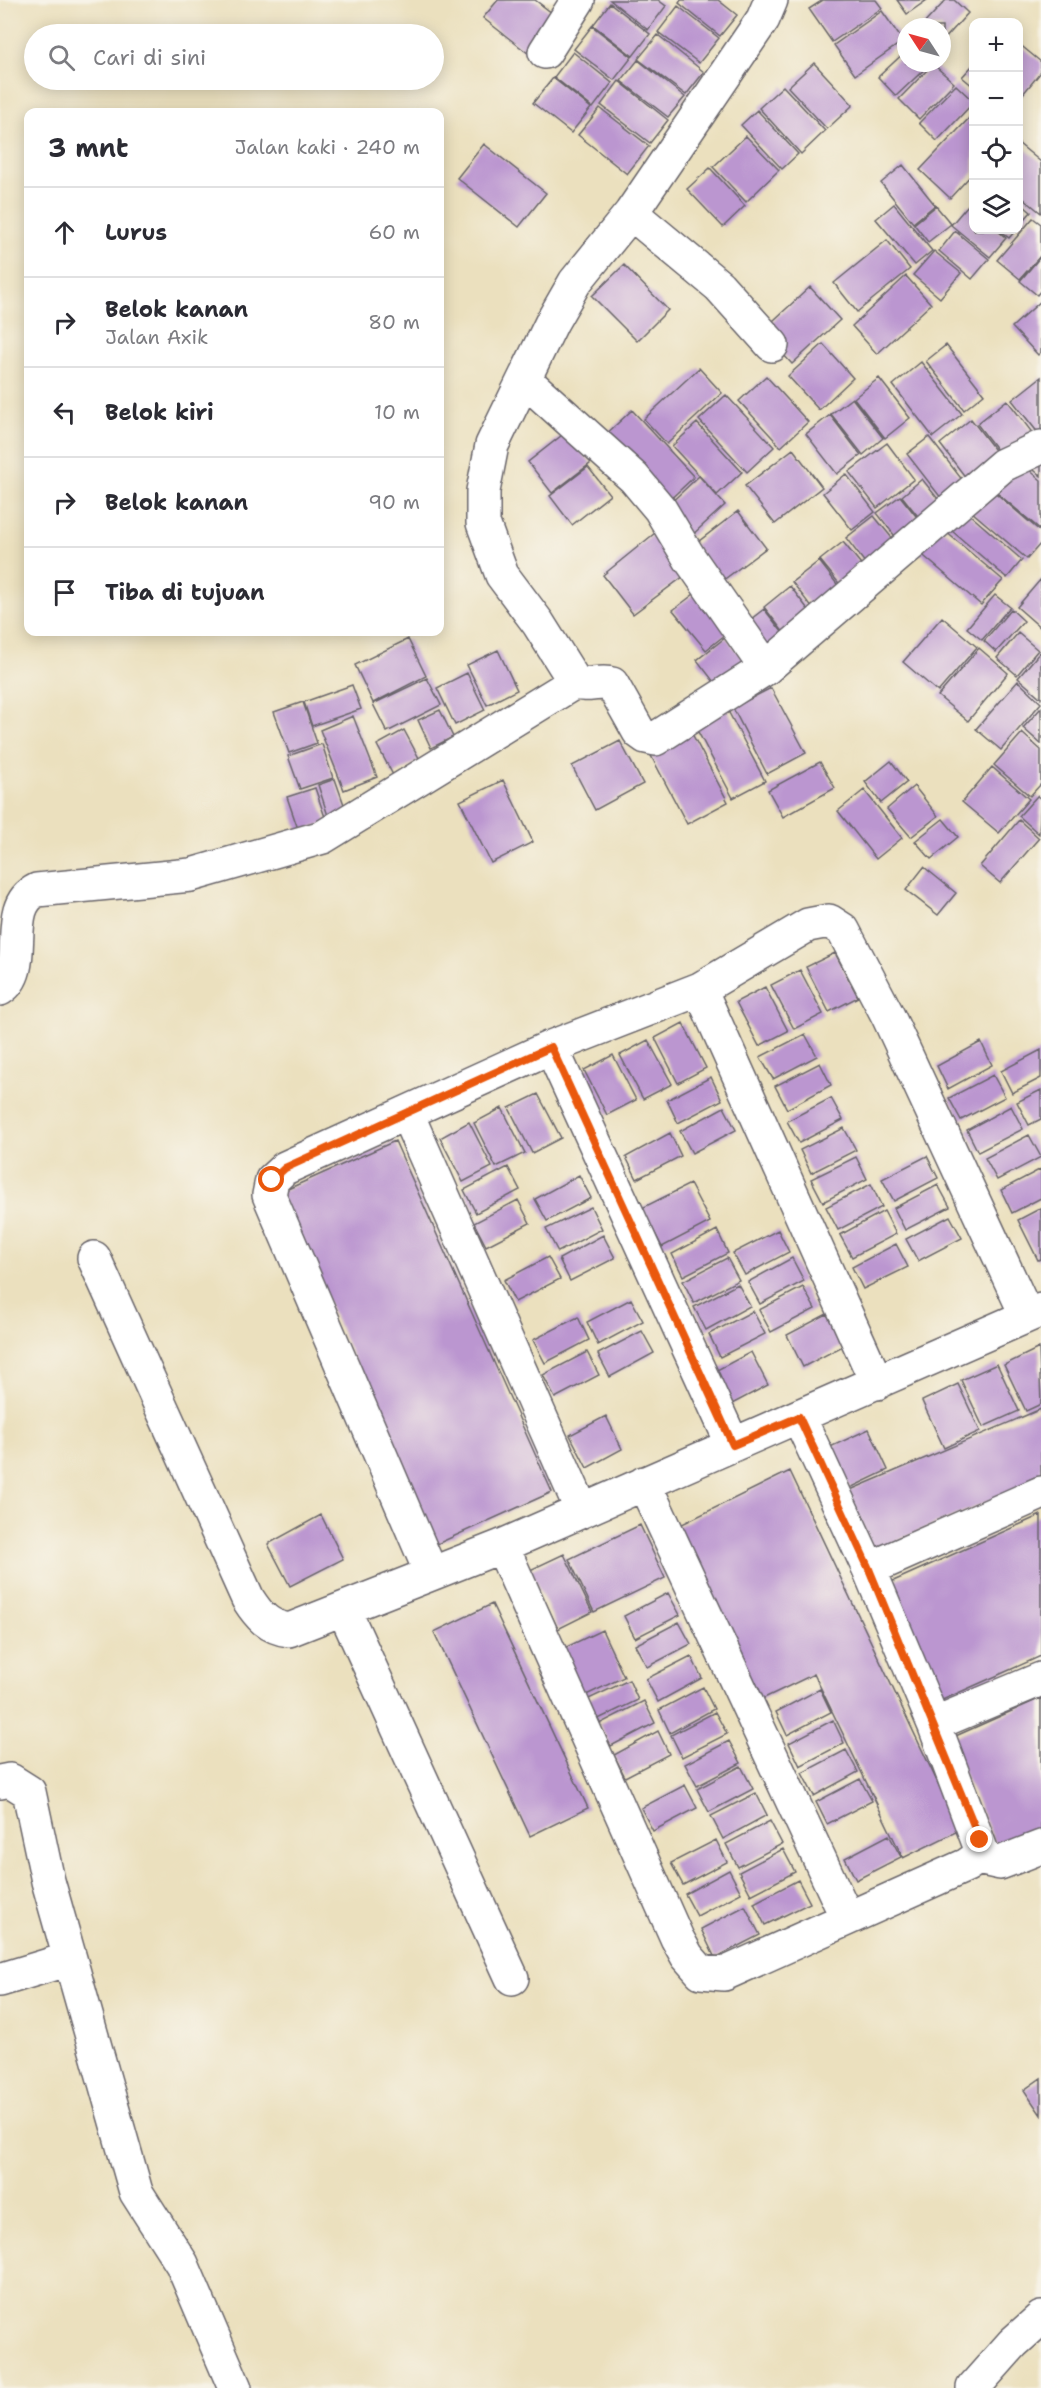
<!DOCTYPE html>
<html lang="id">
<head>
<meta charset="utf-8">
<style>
	:root { --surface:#fff; --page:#f2f2f3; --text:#2b2b33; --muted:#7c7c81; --line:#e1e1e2 }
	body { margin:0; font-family:"Shantell Sans",sans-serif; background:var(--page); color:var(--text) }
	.controls { position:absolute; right:18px; top:18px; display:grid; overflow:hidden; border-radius:12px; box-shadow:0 3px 15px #0003 }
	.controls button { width:54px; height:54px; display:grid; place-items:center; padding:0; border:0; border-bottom:2px solid var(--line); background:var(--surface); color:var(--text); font:30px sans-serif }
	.compass { position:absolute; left:897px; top:18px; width:54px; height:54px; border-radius:50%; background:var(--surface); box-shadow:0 3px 15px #0003; rotate:306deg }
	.stop { position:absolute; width:18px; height:18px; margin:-14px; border:4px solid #ea580c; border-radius:50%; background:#fff }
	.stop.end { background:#ea580c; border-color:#fff; box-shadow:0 2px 6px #0008 }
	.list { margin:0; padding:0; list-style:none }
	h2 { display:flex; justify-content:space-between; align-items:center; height:78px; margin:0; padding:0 24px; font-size:26px }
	h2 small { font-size:20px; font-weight:400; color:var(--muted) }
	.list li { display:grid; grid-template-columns:39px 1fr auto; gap:18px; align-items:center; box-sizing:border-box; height:90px; padding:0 24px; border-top:2px solid var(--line) }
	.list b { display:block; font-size:22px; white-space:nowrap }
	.list p { margin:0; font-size:20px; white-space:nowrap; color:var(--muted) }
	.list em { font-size:20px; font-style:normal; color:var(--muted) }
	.icon { flex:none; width:33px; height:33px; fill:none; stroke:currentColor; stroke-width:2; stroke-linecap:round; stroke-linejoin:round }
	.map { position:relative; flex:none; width:1041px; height:2388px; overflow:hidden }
	.search { position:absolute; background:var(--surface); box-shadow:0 3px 15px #0003; left:24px; top:24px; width:420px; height:66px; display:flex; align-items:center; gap:15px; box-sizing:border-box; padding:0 21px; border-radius:33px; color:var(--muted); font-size:22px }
	.panel { position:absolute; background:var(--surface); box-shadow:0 3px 15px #0003; left:24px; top:108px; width:420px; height:528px; border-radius:12px }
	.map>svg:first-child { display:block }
</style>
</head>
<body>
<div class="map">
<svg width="1041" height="2388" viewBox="0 0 1041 2388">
	<rect width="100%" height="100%" fill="#f7f3e8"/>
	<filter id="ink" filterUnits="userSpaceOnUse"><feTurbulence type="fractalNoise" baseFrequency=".0167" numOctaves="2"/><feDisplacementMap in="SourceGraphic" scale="12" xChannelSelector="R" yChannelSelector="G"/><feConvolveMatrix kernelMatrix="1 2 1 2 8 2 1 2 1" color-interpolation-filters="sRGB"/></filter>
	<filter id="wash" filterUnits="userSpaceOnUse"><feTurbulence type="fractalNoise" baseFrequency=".008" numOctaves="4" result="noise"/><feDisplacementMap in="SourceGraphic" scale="24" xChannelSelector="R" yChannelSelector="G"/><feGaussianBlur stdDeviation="1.35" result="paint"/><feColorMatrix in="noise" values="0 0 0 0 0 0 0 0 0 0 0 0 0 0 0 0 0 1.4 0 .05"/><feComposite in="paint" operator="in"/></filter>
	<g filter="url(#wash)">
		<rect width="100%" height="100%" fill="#ebe0be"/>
		<g id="blocks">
			<path fill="#bb96d0" d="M498,0H535L557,17L529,54L483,18Z
				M610,0H658L666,6L648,30Z
				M681,0H718L737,15L720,36L679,3Z
				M823,0H876L882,8L832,42L809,9Z
				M897,0H927L907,14Z
				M946,0H954L968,13L942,42V27H921Z
				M610,3L650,34L633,56L593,25Z
				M678,6L719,38L699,63L658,32Z
				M882,11L903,41L855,75L834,45Z
				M592,26L632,57L614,80L574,49Z
				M658,35L704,72L686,95L638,59Z
				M1018,43L1041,62V72L1018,100Z
				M906,51V63H931L896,96L878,77Z
				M573,52L612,83L593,108L554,77Z
				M638,60L685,97L668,117L621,81Z
				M814,63L853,105L827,129L788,87Z
				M933,64L954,83L919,119L899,99Z
				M974,64V87L962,77Z
				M553,78L591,108L571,133L533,103Z
				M619,81L668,120L650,143L601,105Z
				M956,85L974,102L937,141L919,123Z
				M783,86L825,131L801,154L759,108Z
				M600,108L649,146L627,174L578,135Z
				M757,110L798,154L782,169L741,125Z
				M974,113V172L950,198L920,170Z
				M746,136L779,170L746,202L713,167Z
				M1018,143L1041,162V213L1018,194Z
				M484,144L546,193L519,227L457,178Z
				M903,165L935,205L913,223L881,183Z
				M710,168L745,206L723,227L687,189Z
				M1018,201L1031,212L1018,227Z
				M894,204L932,251L915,265L876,219Z
				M968,205L974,210V230H997L1006,238L990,257L951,225Z
				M936,206L951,224L928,242L914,224Z
				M1033,218L1041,224V255L1020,279L997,260Z
				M999,230H1016L1009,238Z
				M955,231L989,259L972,279L939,251Z
				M887,240L910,269L857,312L834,283Z
				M934,251L961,273L940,298L913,275Z
				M1041,256V290L1037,295L1020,281Z
				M624,265L668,310L637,341L592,296Z
				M906,276L931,304L877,354L852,326Z
				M810,287L840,320L792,364L762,331Z
				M1041,301V352L1038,355L1012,327Z
				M823,344L853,378L819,410L788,376Z
				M946,345L984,394L964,410L926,361Z
				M921,362L962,414L933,437L893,385Z
				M699,368L722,393L667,444L644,419Z
				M766,376L808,422L781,447L739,401Z
				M1041,377V432L1039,434L1012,400Z
				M879,378L910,418L885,438L854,398Z
				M726,395L774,447L747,472L699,420Z
				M852,398L883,438L863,455L831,414Z
				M1007,400L1034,435L1004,459L977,424Z
				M632,410L694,477L664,505L602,438Z
				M830,415L861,455L837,474L806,434Z
				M971,419L1001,458L970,483L940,444Z
				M697,423L742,472L717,495L672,446Z
				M566,432L591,463L552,493L528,462Z
				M929,437L967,486L945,503L907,454Z
				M887,443L914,479L877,508L849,472Z
				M793,449L822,487L775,524L745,486Z
				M1041,457V476L1028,465Z
				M1021,463L1041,480V530L996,492Z
				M588,467L610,495L572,525L550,496Z
				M846,474L875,512L852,530L823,493Z
				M699,476L725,505L690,537L664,509Z
				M922,479L946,509L925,525L902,496Z
				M984,483L1041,532V543L1027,559L965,506Z
				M900,496L924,526L901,544L877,513Z
				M961,507L1022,560L1007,578L945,525Z
				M738,511L766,548L722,581L694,545Z
				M874,516L901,549L872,572L846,538Z
				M939,526L1003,580L981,605L918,551Z
				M660,529L692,570L633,614L603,575Z
				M843,542L869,574L846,592L820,560Z
				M819,561L847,597L820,618L792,582Z
				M1041,579V628L1017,607Z
				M790,586L817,621L791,642L764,607Z
				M698,591L730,631L706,650L673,610Z
				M995,595L1010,607L982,640L967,628Z
				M764,609L790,642L768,659L742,626Z
				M1011,609L1024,621L996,652L984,641Z
				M942,617L977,647L938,692L903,662Z
				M1018,633L1038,650L1017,675L997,658Z
				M726,637L754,672L724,695L697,660Z
				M408,639L426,676L373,703L355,665Z
				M979,648L1008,673L968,721L938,696Z
				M498,650L517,690L487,705L467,665Z
				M1041,651V698L1018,678Z
				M467,673L485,710L455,725L437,688Z
				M427,678L441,705L387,732L373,704Z
				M1018,681L1041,703L1001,750L976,729Z
				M352,685L361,709L312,726L304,702Z
				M771,688L806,753L767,774L733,708Z
				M303,702L317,743L289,753L274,712Z
				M1041,708V744L1023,728Z
				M727,709L765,781L733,798L695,726Z
				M440,710L453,737L431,748L418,720Z
				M353,716L377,777L344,790L320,730Z
				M689,728L728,802L687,824L648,750Z
				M404,730L420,760L393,775L377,745Z
				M1022,733L1041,750V784L1030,796L994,765Z
				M620,741L643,784L595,810L572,766Z
				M322,744L333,778L300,789L288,756Z
				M891,761L907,782L881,803L865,782Z
				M820,762L835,788L783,817L768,790Z
				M992,767L1029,799L999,833L962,802Z
				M335,779L348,816L330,822L318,785Z
				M503,780L533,842L491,863L460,801Z
				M914,786L938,816L911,837L887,809Z
				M315,788L327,823L299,832L287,797Z
				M864,790L902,838L876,859L838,811Z
				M1037,796L1041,799L1039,834L1019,816Z
				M943,819L958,837L931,859L915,841Z
				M1019,820L1039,838L1000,883L980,866Z
				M924,867L956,893L938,915L906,890Z
				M835,953L858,997L829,1012L806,967Z
				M800,970L823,1014L794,1029L771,985Z
				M765,987L788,1031L759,1046L736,1002Z
				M683,1023L706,1068L678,1083L655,1038Z
				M805,1034L817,1056L773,1079L760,1057Z
				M648,1040L672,1084L643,1099L620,1055Z
				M981,1042L992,1065L948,1089L937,1066Z
				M1041,1050V1078L1012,1093L1001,1071Z
				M613,1055L636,1100L607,1115L584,1070Z
				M820,1063L831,1085L787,1109L775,1086Z
				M993,1075L1005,1097L961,1120L949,1098Z
				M711,1077L722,1100L678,1123L667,1100Z
				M1041,1090V1119L1029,1125L1017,1102Z
				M538,1094L561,1138L532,1153L509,1108Z
				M831,1098L843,1120L799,1143L787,1121Z
				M1011,1106L1023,1129L978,1152L967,1130Z
				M724,1107L736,1130L692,1153L680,1131Z
				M502,1108L525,1153L496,1167L474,1123Z
				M469,1122L492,1167L463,1182L440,1138Z
				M844,1128L856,1150L811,1173L800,1150Z
				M670,1133L681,1156L637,1179L626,1157Z
				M1029,1135L1041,1157L997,1180L985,1158Z
				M395,1141L552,1492L437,1544L279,1193Z
				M927,1156L938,1178L894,1201L882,1179Z
				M856,1157L867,1179L823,1202L811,1179Z
				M508,1167L520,1190L476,1213L464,1190Z
				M1041,1169V1198L1012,1213L1001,1190Z
				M579,1175L591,1198L547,1221L535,1199Z
				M690,1184L710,1222L662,1247L642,1208Z
				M871,1184L882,1207L838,1230L826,1207Z
				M938,1185L950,1207L905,1230L894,1208Z
				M518,1200L530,1223L486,1246L474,1223Z
				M591,1207L602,1229L558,1252L546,1229Z
				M1041,1208V1259L1038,1260L1018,1220Z
				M884,1211L896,1234L852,1257L840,1235Z
				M950,1216L962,1238L918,1261L906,1239Z
				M717,1230L728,1253L683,1276L672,1254Z
				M778,1230L789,1252L745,1275L733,1253Z
				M603,1235L615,1258L570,1281L559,1259Z
				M896,1244L908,1267L863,1289L852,1267Z
				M548,1257L560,1279L515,1302L504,1280Z
				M727,1258L739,1280L694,1303L683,1281Z
				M792,1258L804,1281L760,1304L748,1282Z
				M738,1284L750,1306L706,1330L694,1307Z
				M803,1287L815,1309L771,1332L759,1310Z
				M631,1299L643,1321L598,1345L587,1322Z
				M753,1311L765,1334L720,1357L709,1334Z
				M827,1314L843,1346L803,1367L787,1335Z
				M578,1317L589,1340L545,1363L533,1340Z
				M642,1331L654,1353L610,1377L598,1354Z
				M1039,1348L1041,1404L1026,1411L1004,1365Z
				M587,1352L599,1375L555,1398L543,1375Z
				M751,1352L768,1385L732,1404L715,1371Z
				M997,1364L1019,1411L983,1427L961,1380Z
				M958,1384L980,1431L944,1448L922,1401Z
				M1041,1409V1479L873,1551L848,1491Z
				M606,1416L622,1449L587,1468L570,1435Z
				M869,1429L888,1470L850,1488L830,1447Z
				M790,1471L960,1830L903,1858L814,1674L756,1702L674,1528Z
				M321,1515L343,1559L290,1586L268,1544Z
				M1041,1515V1656L940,1701L889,1583Z
				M640,1525L665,1578L594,1612L569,1559Z
				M564,1554L592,1612L558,1629L530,1570Z
				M668,1593L680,1615L635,1638L624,1616Z
				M492,1604L588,1808L530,1836L434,1632Z
				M679,1622L691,1644L647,1667L635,1645Z
				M602,1630L624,1677L580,1698L558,1651Z
				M691,1656L702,1678L658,1702L646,1679Z
				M629,1680L638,1700L590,1723L580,1703Z
				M703,1687L714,1709L670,1733L659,1710Z
				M820,1689L831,1712L787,1735L776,1712Z
				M1041,1698V1838L1001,1856L949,1739Z
				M644,1701L655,1723L611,1746L599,1724Z
				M715,1712L727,1734L682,1757L671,1735Z
				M833,1720L844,1743L800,1766L789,1743Z
				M658,1731L669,1754L625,1777L614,1755Z
				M729,1741L741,1763L697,1786L685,1764Z
				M846,1750L858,1772L814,1796L802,1773Z
				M741,1766L753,1789L709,1812L697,1789Z
				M860,1779L872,1801L827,1824L816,1802Z
				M685,1785L697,1808L653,1831L641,1808Z
				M756,1793L767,1815L723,1839L711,1816Z
				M770,1821L782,1844L738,1867L726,1844Z
				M889,1835L901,1857L856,1880L845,1858Z
				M716,1840L727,1862L683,1885L671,1863Z
				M783,1849L795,1872L751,1895L739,1872Z
				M729,1870L741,1893L697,1916L685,1894Z
				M798,1880L810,1903L765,1925L754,1903Z
				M745,1906L760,1935L715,1958L701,1929Z
				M1041,2078V2115L1024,2090Z"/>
		</g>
	</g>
	<g filter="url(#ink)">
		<use href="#blocks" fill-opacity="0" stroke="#686469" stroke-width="1.5"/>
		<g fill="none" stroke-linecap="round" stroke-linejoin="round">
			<g stroke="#686469" stroke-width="36">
				<path id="minor" d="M771,0L763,19L631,213L575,282L552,322L492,445L483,491V523L502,575L538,623L575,682C587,688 600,680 612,684L639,732L646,737L655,739L766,668L1003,465L1041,447
					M545,52L578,0
					M631,213L719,286L772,345
					M525,380L634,478L660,509L690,559L766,668
					M0,989C32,969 0,908 37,890L191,875L323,837L575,682
					M700,989L877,1383
					M551,1047L733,1445
					M407,1114L582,1511
					M94,1258L248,1599C259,1616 268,1627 289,1630L502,1546L1041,1310
					M644,1483L847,1918
					M502,1546L677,1938L687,1956L701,1972L724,1974L967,1865L977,1858L981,1849L934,1724L869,1569L799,1417
					M869,1569L1041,1493
					M431,1573L269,1195L272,1180L285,1168L551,1047L700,989L808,925L829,921L843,930L888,1016L1027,1316
					M344,1610L512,1978
					M934,1724L1041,1679
					M0,1782L10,1780L29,1792L48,1881L136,2192L182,2264L235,2388
					M977,1858L1000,1863L1041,1847
					M0,1980L69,1959
					M973,2388L1013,2343L1041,2318"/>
			</g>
			<use href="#minor" stroke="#fff" stroke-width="33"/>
		</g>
	</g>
	<g fill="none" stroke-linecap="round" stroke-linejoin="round" filter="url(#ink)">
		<path stroke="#ea580c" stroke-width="8" d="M272,1180L285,1168L551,1047L733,1445L799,1417L869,1569L980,1840"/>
	</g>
</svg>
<div class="controls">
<button>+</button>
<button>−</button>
<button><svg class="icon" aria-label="locate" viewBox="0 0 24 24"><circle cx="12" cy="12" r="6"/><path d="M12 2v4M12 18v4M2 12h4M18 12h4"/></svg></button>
<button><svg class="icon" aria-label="layers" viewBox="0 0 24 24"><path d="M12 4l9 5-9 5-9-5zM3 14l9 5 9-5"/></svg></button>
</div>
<svg class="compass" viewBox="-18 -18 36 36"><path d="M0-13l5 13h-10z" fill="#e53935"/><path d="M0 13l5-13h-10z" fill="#7c7c81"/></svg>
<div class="stop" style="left:272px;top:1180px"></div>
<div class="stop end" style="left:980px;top:1840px"></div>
<div class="search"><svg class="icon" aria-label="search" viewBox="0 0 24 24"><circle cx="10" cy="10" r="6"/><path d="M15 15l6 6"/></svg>Cari di sini</div>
<section class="panel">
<h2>3 mnt<small>Jalan kaki · 240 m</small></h2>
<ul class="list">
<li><svg class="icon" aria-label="ahead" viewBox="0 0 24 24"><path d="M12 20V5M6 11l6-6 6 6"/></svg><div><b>Lurus</b></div><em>60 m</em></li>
<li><svg class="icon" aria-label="right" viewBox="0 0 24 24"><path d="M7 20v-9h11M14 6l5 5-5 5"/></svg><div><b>Belok kanan</b><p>Jalan Axik</p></div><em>80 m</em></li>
<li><svg class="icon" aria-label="left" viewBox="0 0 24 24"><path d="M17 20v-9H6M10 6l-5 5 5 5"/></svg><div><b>Belok kiri</b></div><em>10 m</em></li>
<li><svg class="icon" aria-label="right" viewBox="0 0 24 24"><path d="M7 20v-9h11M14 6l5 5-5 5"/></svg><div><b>Belok kanan</b></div><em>90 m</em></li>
<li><svg class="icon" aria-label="arrive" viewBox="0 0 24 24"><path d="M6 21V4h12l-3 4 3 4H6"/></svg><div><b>Tiba di tujuan</b></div></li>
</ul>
</section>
</div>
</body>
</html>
